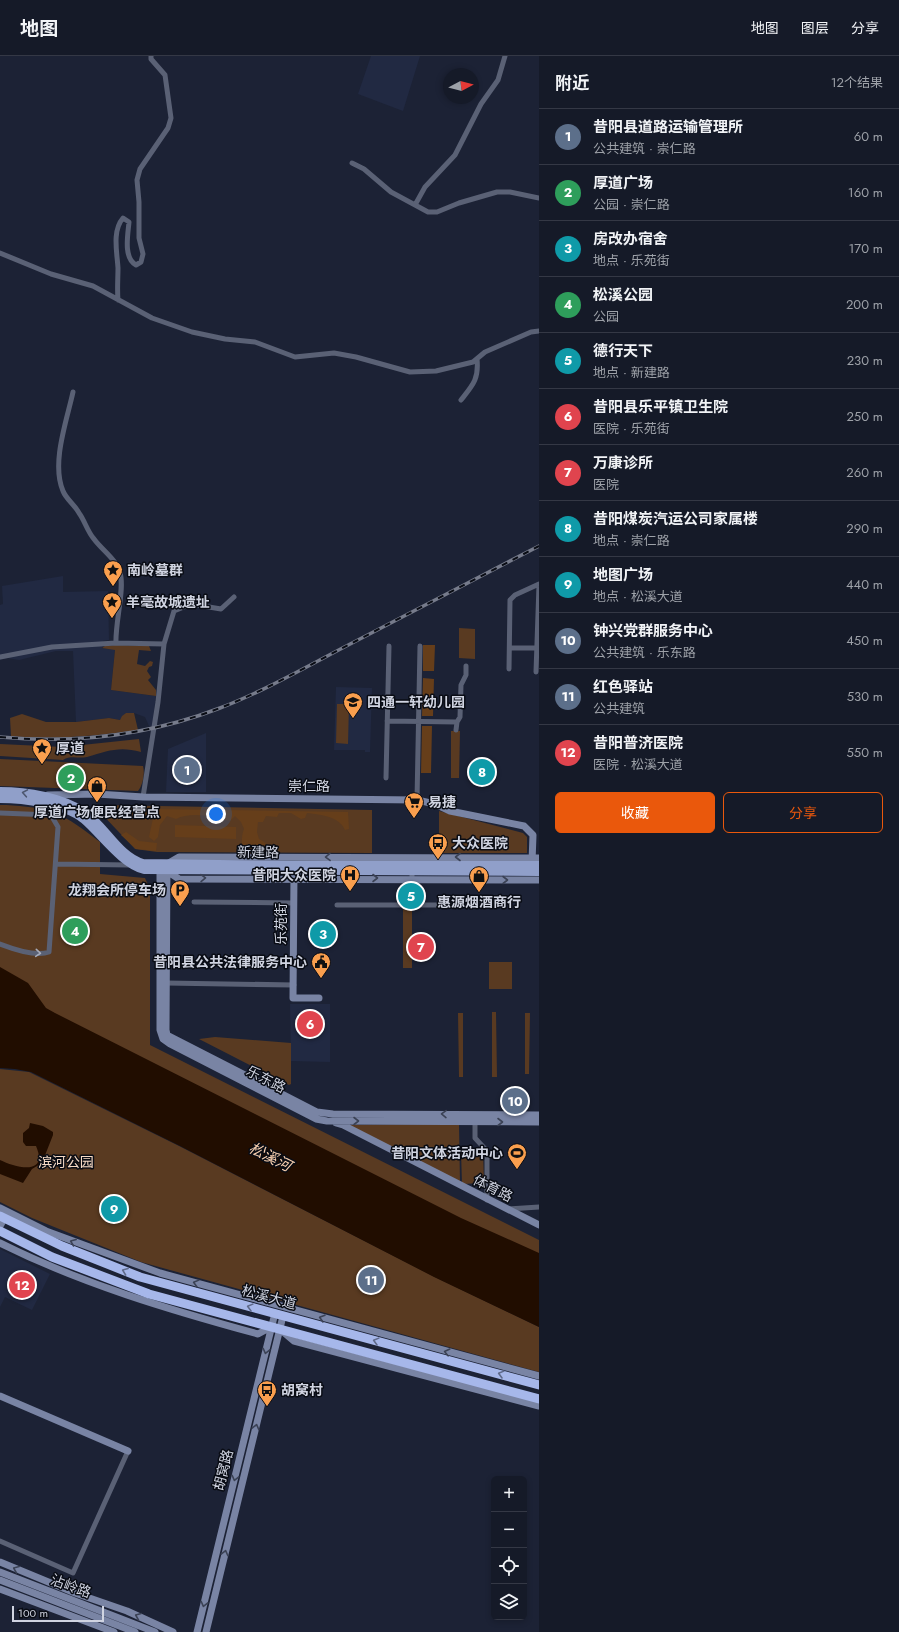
<!DOCTYPE html>
<html lang="zh">
<head>
<meta charset="utf-8">
<style>
	:root { --surface:#151a28; --page:#222734; --text:#f1f3f6; --muted:#9da1a8; --line:#343845; --accent:#ea580c }
	body { margin:0; font-family:Jost,"Noto Sans SC",sans-serif; background:var(--page); color:var(--text) }
	.controls { position:absolute; right:12px; bottom:12px; display:grid; overflow:hidden; border-radius:6px; box-shadow:0 2px 6px #0003 }
	.controls button { width:36px; height:36px; display:grid; place-items:center; padding:0; border:0; border-bottom:1px solid var(--line); background:var(--surface); color:var(--text); font:20px sans-serif }
	.compass { position:absolute; left:443px; top:12px; width:36px; height:36px; border-radius:50%; background:var(--surface); box-shadow:0 2px 6px #0003; rotate:83deg }
	.scale { position:absolute; left:12px; bottom:10px; width:92px; box-sizing:border-box; padding-left:4px; border:2px solid #d0d4e1; border-top:0; font-size:11px; line-height:14px; white-space:nowrap; color:#d0d4e1; -webkit-text-stroke:3px #090c14; paint-order:stroke }
	.you { position:absolute; left:216px; top:758px; width:14px; height:14px; margin:-10px; border:3px solid #fff; border-radius:50%; background:#1a73e8; box-shadow:0 0 0 6px #1a73e833 }
	.badge { display:grid; place-items:center; width:26px; height:26px; border-radius:50%; background:var(--accent); color:#fff; font-size:13px; font-weight:700 }
	.pin { position:absolute; translate:-50% -50%; border:2px solid #fff; box-shadow:0 1px 4px #0006 }
	.list { margin:0; padding:0; list-style:none }
	h2 { display:flex; justify-content:space-between; align-items:center; height:52px; margin:0; padding:0 16px; font-size:17px }
	h2 small { font-size:13px; font-weight:400; color:var(--muted) }
	.list li { display:grid; grid-template-columns:26px 1fr auto; gap:12px; align-items:center; box-sizing:border-box; height:56px; padding:0 16px; border-top:1px solid var(--line) }
	.list b { display:block; font-size:15px; white-space:nowrap }
	.list p { margin:0; font-size:13px; white-space:nowrap; color:var(--muted) }
	.list em { font-size:13px; font-style:normal; color:var(--muted) }
	.actions { display:flex; gap:8px; padding:12px 16px }
	.actions a { flex:1; padding:9px 0; border:1px solid var(--accent); border-radius:6px; text-align:center; font-size:14px; color:var(--accent) }
	.actions .main { background:var(--accent); color:#fff }
	.icon { flex:none; width:22px; height:22px; fill:none; stroke:currentColor; stroke-width:2; stroke-linecap:round; stroke-linejoin:round }
	.map { position:relative; flex:none; width:539px; height:1576px; overflow:hidden }
	header { display:flex; align-items:center; gap:24px; box-sizing:border-box; height:56px; padding:0 20px; background:var(--surface); border-bottom:1px solid var(--line) }
	header strong { font-size:19px }
	nav { display:flex; gap:22px; margin-inline-start:auto; font-size:14px }
	main { display:flex }
	aside { flex:1; background:var(--surface) }
	.map>svg:first-child { display:block }
</style>
</head>
<body>
<header>
<strong>地图</strong>
<nav><a>地图</a><a>图层</a><a>分享</a></nav>
</header>
<main>
<div class="map">
<svg width="539" height="1576" viewBox="0 0 539 1576">
	<rect width="100%" height="100%" fill="#1c2235"/>
	<path fill="#212942" d="M371,0H420L403,55L358,38Z
		M63,520V536L108,535L109,584L103,585L102,592L115,593L111,634L156,640L152,670H149L145,661L134,657H126L120,664L109,662L76,666L73,595H56L19,604L7,602L0,604V549L3,548L2,530Z
		M336,631L372,632L370,696H365V694H334Z
		M206,677V736H166L168,693Z
		M290,948H330V1006L291,1005Z
		M0,1193L50,1218L32,1254L5,1241L0,1251Z"/>
	<path fill="#593a21" d="M459,572L475,573V603L459,602Z
		M116,589L149,590L151,595L139,594L137,608L145,610L150,605L153,606L152,610L149,611L147,615L151,621L148,624L156,634V640L111,634L115,594L102,592L105,590Z
		M337,648H349L348,688L336,687Z
		M126,657H134L138,674C96,680 54,684 11,680L10,662L22,658L46,666H76L109,662L120,664L122,660Z
		M451,675H460L459,722H451Z
		M139,683L141,696C119,690 108,695 87,701C78,703 71,699 63,704L0,700V688L63,691Z
		M0,703L143,710C145,717 143,729 138,735L0,730Z
		M0,749C17,749 36,751 52,756C70,762 85,775 100,786V818L145,822L150,833V989L539,1184V1202L52,966L0,917Z
		M101,749L372,754V797L157,796L135,793L96,752Z
		M439,755L523,777L527,781V797H439Z
		M403,852H412V912H403Z
		M489,906H512V933H489Z
		M492,956H496L497,1021H492Z
		M458,957H463V1021H459Z
		M525,957H530L529,1018H525Z
		M215,981L291,987V1028L289,1029L199,983Z
		M0,1013L29,1016L179,1090L435,1221L539,1271V1316L141,1206L32,1162L0,1146Z
		M459,1068L460,1127L345,1069Z
		M483,1094L484,1127L462,1128L461,1095Z"/>
	<path fill="#663e1a" d="M423,589H435L434,615H423Z
		M423,622L434,623L433,660H422Z
		M422,670H432L431,717H421Z
		M104,749L136,752L153,751L154,753L146,764L126,756L119,759L112,757L109,762L103,752Z
		M155,753L348,756L349,773L345,774C339,760 321,759 307,757L305,762L301,763L291,757H279L277,761L266,760L263,766H258L257,776L259,783C265,786 269,789 270,797H260L258,793L255,792L254,798H239C244,788 240,783 244,773L241,766L235,760L230,765C214,761 192,755 176,763L167,760L160,769L158,781L154,785L149,781Z
		M175,769L236,771V783L175,781Z
		M126,776L139,785L157,787L156,795L136,793L121,779Z"/>
	<path fill="#210d00" d="M0,911L28,927L46,952L55,957L461,1162L539,1197V1271L434,1221L180,1090L31,1016L15,1013L0,1012Z
		M30,1067L43,1070L53,1076V1079L42,1107L32,1113L23,1127L0,1118V1104C16,1112 49,1120 36,1090H26L23,1086V1077L29,1072Z"/>
	<g fill="none" stroke-linecap="round" stroke-linejoin="round">
		<path stroke="#5a6175" stroke-width="5" d="M352,107L364,113L391,136L428,156H437L459,147L497,136H510L539,142
			M415,149L425,131L455,99L481,48L498,24L505,0
			M0,197L51,218L93,230L152,262L192,276L225,283L255,286L295,301L334,297L356,301L410,316L436,315L473,306L485,296L531,276L539,275
			M118,244C117,233 118,222 118,212C117,196 112,175 123,162L129,166C128,178 123,202 136,209L141,206L143,198L139,182V146L137,124L140,113L168,72L171,62L165,19L151,3V0
			M73,336C67,364 51,407 63,435C66,443 75,449 79,457C85,465 87,475 94,483C102,494 117,504 120,517C125,532 115,567 116,587
			M461,344C473,329 479,323 477,303
			M510,592H539
			M0,601L52,591L116,587L164,588
			M509,613L510,544L515,539L539,528
			M536,616L539,529
			M387,665L457,666
			M456,674L457,666L460,661L461,629L466,619V610
			M386,722L389,590
			M143,741L158,646L164,588L174,555L191,548L221,553L234,541
			M417,744L420,590
			M0,757L51,759L58,771L49,896C36,901 13,893 0,888
			M56,808L130,809
			M412,815V841L416,849
			M194,846L294,847
			M337,849H439
			M166,927L294,929
			M475,1066V1082L487,1095V1144
			M508,1153L539,1151
			M0,1485L73,1517L128,1395"/>
		<path stroke="#7984a4" stroke-width="7" d="M48,739L97,738L143,741L417,744L435,748L450,755L524,770L533,779L532,806
			M539,802L179,801L167,808L166,974L167,979L317,1056L333,1058L539,1059
			M160,810V974L163,983L170,988L316,1063L327,1065L539,1066
			M167,815L179,823L539,824
			M294,818L293,942H319
			M336,1067L343,1069L539,1169
			M0,1152L46,1175L160,1217L539,1320
			M0,1170L4,1163
			M0,1187C82,1228 170,1254 258,1278L271,1271
			M281,1274L294,1285L539,1350
			M0,1340L128,1395
			M0,1506L75,1537L127,1555L173,1576
			M0,1516L155,1576
			M0,1524L135,1576
			M0,1533L114,1576
			M197,1576L275,1257
			M206,1576L283,1260"/>
		<path stroke="#909fc9" stroke-width="8" d="M0,735C26,735 64,741 86,757C106,771 119,800 143,807L293,809H539
			M0,743C23,743 64,748 83,763C101,778 121,808 144,814L539,816"/>
		<path stroke="#a6b7ea" stroke-width="9" d="M0,1160L62,1190L140,1221L539,1329
			M0,1175L52,1201L149,1238L539,1343"/>
		<g stroke="#767b8b" stroke-width="3.5">
			<path id="rail" d="M0,681C75,688 150,679 220,652C267,634 311,608 356,585C417,553 478,522 539,490"/>
		</g>
		<use href="#rail" stroke="#090c14" stroke-width="2" stroke-dasharray="6" stroke-linecap="butt"/>
	</g>
	<defs><path id="oneway-chevron" d="M-2-3.5L2.5 0L-2 3.5" fill="none" stroke-width="1.6" stroke-linecap="round" stroke-linejoin="round"/></defs>
	<use stroke="#4c566e" href="#oneway-chevron" transform="translate(25 737) rotate(-170)"/>
	<g stroke="#3b4255">
		<use href="#oneway-chevron" transform="translate(328 801) rotate(179)"/>
		<use href="#oneway-chevron" transform="translate(458 801) rotate(-180)"/>
		<use href="#oneway-chevron" transform="translate(203 822) rotate(-1)"/>
		<use href="#oneway-chevron" transform="translate(375 822)"/>
		<use href="#oneway-chevron" transform="translate(505 824)"/>
		<use href="#oneway-chevron" transform="translate(444 1058) rotate(-179)"/>
		<use href="#oneway-chevron" transform="translate(356 1065)"/>
		<use href="#oneway-chevron" transform="translate(500 1066)"/>
		<use href="#oneway-chevron" transform="translate(73 1186) rotate(-159)"/>
		<use href="#oneway-chevron" transform="translate(196 1227) rotate(-165)"/>
		<use href="#oneway-chevron" transform="translate(322 1262) rotate(-164)"/>
		<use href="#oneway-chevron" transform="translate(266 1295) rotate(104)"/>
		<use href="#oneway-chevron" transform="translate(447 1296) rotate(-166)"/>
		<use href="#oneway-chevron" transform="translate(256 1371) rotate(-76)"/>
		<use href="#oneway-chevron" transform="translate(235 1422) rotate(104)"/>
		<use href="#oneway-chevron" transform="translate(225 1497) rotate(-76)"/>
		<use href="#oneway-chevron" transform="translate(16 1513) rotate(-157)"/>
		<use href="#oneway-chevron" transform="translate(204 1548) rotate(104)"/>
		<use href="#oneway-chevron" transform="translate(138 1560) rotate(-157)"/>
	</g>
	<use stroke="#a7acbb" href="#oneway-chevron" transform="translate(38 897) rotate(5)"/>
	<g stroke="#5f6a8a">
		<use href="#oneway-chevron" transform="translate(125 1215) rotate(-159)"/>
		<use href="#oneway-chevron" transform="translate(250 1251) rotate(-165)"/>
		<use href="#oneway-chevron" transform="translate(376 1285) rotate(-165)"/>
		<use href="#oneway-chevron" transform="translate(501 1318) rotate(-165)"/>
	</g>
	<defs>
		<g id="sight-pin" transform="scale(1)"><path d="M0 17L-7.5 6A9.5 9.5 0 1 1 7.5 6Z" fill="#fa9f4e" stroke="#090c14"/><path d="M0-6L1.8-2.2L6-1.7L2.9 1.2L3.7 5.4L0 3.3L-3.7 5.4L-2.9 1.2L-6-1.7L-1.8-2.2Z" fill="#111"/></g>
		<g id="school-pin" transform="scale(1)"><path d="M0 17L-7.5 6A9.5 9.5 0 1 1 7.5 6Z" fill="#fa9f4e" stroke="#090c14"/><path d="M0-5L7-2L0 1L-7-2ZM-4 1L0 2.5L4 1V4Q0 6-4 4Z" fill="#111"/></g>
		<g id="shop-pin" transform="scale(1)"><path d="M0 17L-7.5 6A9.5 9.5 0 1 1 7.5 6Z" fill="#fa9f4e" stroke="#090c14"/><path d="M-5-2.5h2.3a2.7 3.5 0 0 1 5.4 0H5L5.5 6h-11ZM-1.5-2.5h3a1.5 2.3 0 0 0-3 0Z" fill="#111"/></g>
		<g id="supermarket-pin" transform="scale(1)"><path d="M0 17L-7.5 6A9.5 9.5 0 1 1 7.5 6Z" fill="#fa9f4e" stroke="#090c14"/><path d="M-6-5.5h2.5l.6 2H6L4.5 2H-2.5L-4.4-4H-6ZM-1.5 3.2a1.3 1.3 0 1 0 .1 0ZM3 3.2a1.3 1.3 0 1 0 .1 0Z" fill="#111"/></g>
		<g id="bus-pin" transform="scale(1)"><path d="M0 17L-7.5 6A9.5 9.5 0 1 1 7.5 6Z" fill="#fa9f4e" stroke="#090c14"/><path d="M-5-6H5V4H4V6H2V4H-2V6H-4V4H-5ZM-3.5-4V0h7V-4ZM-3.5 1.2v1.5H-2V1.2ZM2 1.2v1.5H3.5V1.2Z" fill="#111"/></g>
		<g id="hospital-pin" transform="scale(1)"><path d="M0 17L-7.5 6A9.5 9.5 0 1 1 7.5 6Z" fill="#fa9f4e" stroke="#090c14"/><path d="M-5-5h3v3.5h4V-5h3V5h-3V1.5h-4V5h-3Z" fill="#111"/></g>
		<g id="parking-pin" transform="scale(1)"><path d="M0 17L-7.5 6A9.5 9.5 0 1 1 7.5 6Z" fill="#fa9f4e" stroke="#090c14"/><path d="M-3.5-5.5H1a3.5 3.5 0 0 1 0 7H-1V5.5H-3.5ZM-1-3.4V-.6H.8a1.4 1.4 0 0 0 0-2.8Z" fill="#111"/></g>
		<g id="civic-pin" transform="scale(1)"><path d="M0 17L-7.5 6A9.5 9.5 0 1 1 7.5 6Z" fill="#fa9f4e" stroke="#090c14"/><path d="M-.6-6.5H3V-4.5H.6V-3L4-1V1h2V6H-6V1h2V-1L-.6-3ZM-1.2 2.5V6h2.4V2.5Z" fill="#111"/></g>
		<g id="stadium-pin" transform="scale(1)"><path d="M0 17L-7.5 6A9.5 9.5 0 1 1 7.5 6Z" fill="#fa9f4e" stroke="#090c14"/><path d="M0-5a6.5 5 0 1 0 0 10a6.5 5 0 1 0 0-10ZM-3.5-1.8h7v3.6h-7Z" fill="#111"/></g>
	</defs>
	<g fill-rule="evenodd">
		<use href="#sight-pin" x="113" y="514"/>
		<use href="#sight-pin" x="112" y="546"/>
		<use href="#school-pin" x="353" y="646"/>
		<use href="#sight-pin" x="42" y="692"/>
		<use href="#shop-pin" x="97" y="730"/>
		<use href="#supermarket-pin" x="414" y="746"/>
		<use href="#bus-pin" x="438" y="787"/>
		<use href="#hospital-pin" x="350" y="819"/>
		<use href="#shop-pin" x="479" y="820"/>
		<use href="#parking-pin" x="180" y="834"/>
		<use href="#civic-pin" x="321" y="906"/>
		<use href="#stadium-pin" x="517" y="1097"/>
		<use href="#bus-pin" x="267" y="1334"/>
	</g>
	<g text-anchor="middle" dominant-baseline="central" stroke-width="3" stroke-linejoin="round" paint-order="stroke">
		<g font-size="14" font-weight="bold" fill="#d0d4e1" stroke="#090c14" text-anchor="start">
			<text x="127" y="514">南岭墓群</text>
			<text x="126" y="546">羊毫故城遗址</text>
			<text x="367" y="646">四通一轩幼儿园</text>
			<text x="56" y="692">厚道</text>
			<text x="428" y="746">易捷</text>
			<text x="97" y="756" text-anchor="middle">厚道广场便民经营点</text>
			<text x="452" y="787">大众医院</text>
			<text x="336" y="819" text-anchor="end">昔阳大众医院</text>
			<text x="166" y="834" text-anchor="end">龙翔会所停车场</text>
			<text x="479" y="846" text-anchor="middle">惠源烟酒商行</text>
			<text x="307" y="906" text-anchor="end">昔阳县公共法律服务中心</text>
			<text x="503" y="1097" text-anchor="end">昔阳文体活动中心</text>
			<text x="281" y="1334">胡窝村</text>
		</g>
		<g font-size="14" fill="#d0d4e1" stroke="#090c14">
			<text x="309" y="730">崇仁路</text>
			<text transform="translate(258 796) rotate(1)">新建路</text>
			<text transform="translate(281 868) rotate(-90)">乐苑街</text>
			<text transform="translate(266 1023) rotate(27)">乐东路</text>
			<text transform="translate(493 1132) rotate(27)">体育路</text>
			<text transform="translate(269 1241) rotate(15)">松溪大道</text>
			<text transform="translate(223 1414) rotate(-76)">胡窝路</text>
			<text transform="translate(71 1530) rotate(20)">沾岭路</text>
		</g>
		<g font-size="14" fill="#f6dac5" stroke="#090c14">
			<text x="66" y="1106">滨河公园</text>
		</g>
		<g font-size="15" font-style="italic" fill="#f9d0b0" stroke="#090c14">
			<text transform="translate(270 1101) rotate(27)">松溪河</text>
		</g>
	</g>
</svg>
<div class="controls">
<button>+</button>
<button>−</button>
<button><svg class="icon" aria-label="locate" viewBox="0 0 24 24"><circle cx="12" cy="12" r="6"/><path d="M12 2v4M12 18v4M2 12h4M18 12h4"/></svg></button>
<button><svg class="icon" aria-label="layers" viewBox="0 0 24 24"><path d="M12 4l9 5-9 5-9-5zM3 14l9 5 9-5"/></svg></button>
</div>
<svg class="compass" viewBox="-18 -18 36 36"><path d="M0-13l5 13h-10z" fill="#e53935"/><path d="M0 13l5-13h-10z" fill="#9da1a8"/></svg>
<div class="scale">100 m</div>
<div class="you"></div>
<div class="pin badge" style="left:187px;top:714px;background:#5c6f8a">1</div>
<div class="pin badge" style="left:71px;top:722px;background:#2e9e5b">2</div>
<div class="pin badge" style="left:323px;top:878px;background:#0f9aa8">3</div>
<div class="pin badge" style="left:75px;top:875px;background:#2e9e5b">4</div>
<div class="pin badge" style="left:411px;top:840px;background:#0f9aa8">5</div>
<div class="pin badge" style="left:310px;top:968px;background:#e0444e">6</div>
<div class="pin badge" style="left:421px;top:891px;background:#e0444e">7</div>
<div class="pin badge" style="left:482px;top:716px;background:#0f9aa8">8</div>
<div class="pin badge" style="left:114px;top:1153px;background:#0f9aa8">9</div>
<div class="pin badge" style="left:515px;top:1045px;background:#5c6f8a">10</div>
<div class="pin badge" style="left:371px;top:1224px;background:#5c6f8a">11</div>
<div class="pin badge" style="left:22px;top:1229px;background:#e0444e">12</div>
</div>
<aside>
<h2>附近<small>12个结果</small></h2>
<ul class="list">
<li><span class="badge" style="background:#5c6f8a">1</span><div><b>昔阳县道路运输管理所</b><p>公共建筑 · 崇仁路</p></div><em>60 m</em></li>
<li><span class="badge" style="background:#2e9e5b">2</span><div><b>厚道广场</b><p>公园 · 崇仁路</p></div><em>160 m</em></li>
<li><span class="badge" style="background:#0f9aa8">3</span><div><b>房改办宿舍</b><p>地点 · 乐苑街</p></div><em>170 m</em></li>
<li><span class="badge" style="background:#2e9e5b">4</span><div><b>松溪公园</b><p>公园</p></div><em>200 m</em></li>
<li><span class="badge" style="background:#0f9aa8">5</span><div><b>德行天下</b><p>地点 · 新建路</p></div><em>230 m</em></li>
<li><span class="badge" style="background:#e0444e">6</span><div><b>昔阳县乐平镇卫生院</b><p>医院 · 乐苑街</p></div><em>250 m</em></li>
<li><span class="badge" style="background:#e0444e">7</span><div><b>万康诊所</b><p>医院</p></div><em>260 m</em></li>
<li><span class="badge" style="background:#0f9aa8">8</span><div><b>昔阳煤炭汽运公司家属楼</b><p>地点 · 崇仁路</p></div><em>290 m</em></li>
<li><span class="badge" style="background:#0f9aa8">9</span><div><b>地图广场</b><p>地点 · 松溪大道</p></div><em>440 m</em></li>
<li><span class="badge" style="background:#5c6f8a">10</span><div><b>钟兴党群服务中心</b><p>公共建筑 · 乐东路</p></div><em>450 m</em></li>
<li><span class="badge" style="background:#5c6f8a">11</span><div><b>红色驿站</b><p>公共建筑</p></div><em>530 m</em></li>
<li><span class="badge" style="background:#e0444e">12</span><div><b>昔阳普济医院</b><p>医院 · 松溪大道</p></div><em>550 m</em></li>
</ul>
<div class="actions"><a class="main">收藏</a><a>分享</a></div>
</aside>
</main>
</body>
</html>
